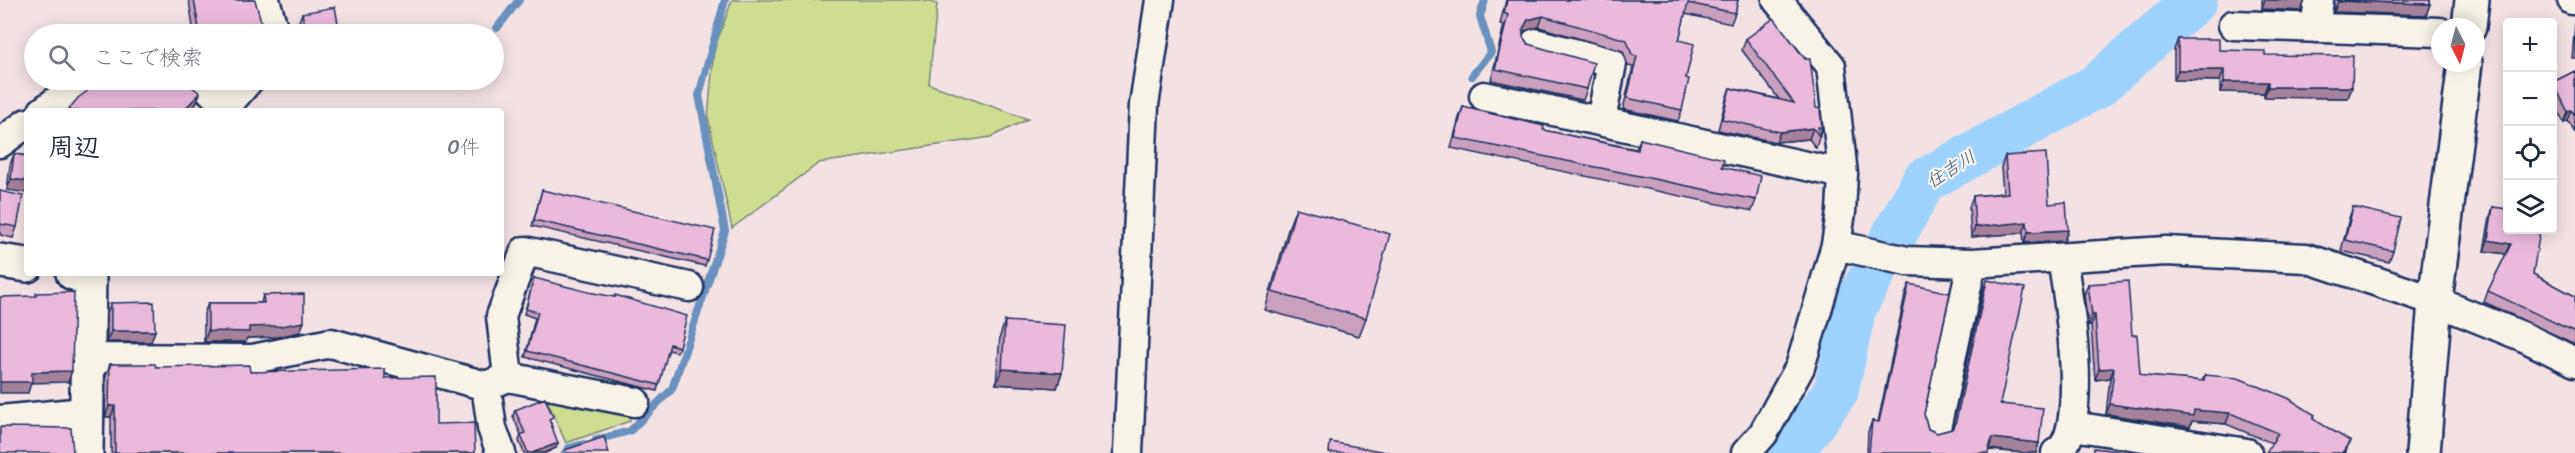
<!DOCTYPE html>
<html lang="ja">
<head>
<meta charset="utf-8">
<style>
	:root { --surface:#fff; --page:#f6f6f7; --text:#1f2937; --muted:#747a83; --line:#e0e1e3 }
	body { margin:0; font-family:Sriracha,"Klee One",sans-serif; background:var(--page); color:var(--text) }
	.controls { position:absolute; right:18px; top:18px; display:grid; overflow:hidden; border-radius:6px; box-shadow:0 3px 15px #0003 }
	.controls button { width:54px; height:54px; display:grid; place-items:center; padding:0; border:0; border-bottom:2px solid var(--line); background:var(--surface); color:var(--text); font:30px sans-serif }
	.compass { position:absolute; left:2431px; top:18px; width:54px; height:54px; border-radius:50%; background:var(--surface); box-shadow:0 3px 15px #0003; rotate:174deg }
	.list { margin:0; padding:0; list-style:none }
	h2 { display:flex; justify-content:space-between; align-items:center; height:78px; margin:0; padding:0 24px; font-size:26px }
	h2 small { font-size:20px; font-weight:400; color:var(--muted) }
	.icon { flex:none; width:33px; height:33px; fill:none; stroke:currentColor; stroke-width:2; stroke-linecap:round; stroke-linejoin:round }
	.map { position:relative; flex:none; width:2575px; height:453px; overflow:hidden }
	.search { position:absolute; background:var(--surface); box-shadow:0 3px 15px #0003; left:24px; top:24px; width:480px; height:66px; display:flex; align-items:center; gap:15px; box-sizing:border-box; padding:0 21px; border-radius:33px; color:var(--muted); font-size:22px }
	.panel { position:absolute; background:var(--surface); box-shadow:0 3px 15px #0003; left:24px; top:108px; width:480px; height:168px; border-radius:6px }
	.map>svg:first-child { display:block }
</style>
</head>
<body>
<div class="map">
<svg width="2575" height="453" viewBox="0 0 2575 453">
	<rect width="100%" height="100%" fill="#f3e2e4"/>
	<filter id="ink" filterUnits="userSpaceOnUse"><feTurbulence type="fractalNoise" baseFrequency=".0167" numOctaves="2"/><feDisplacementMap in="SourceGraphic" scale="12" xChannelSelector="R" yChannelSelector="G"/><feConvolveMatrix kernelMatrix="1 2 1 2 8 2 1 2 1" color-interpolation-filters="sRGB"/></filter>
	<g filter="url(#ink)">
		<path fill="#cedd91" stroke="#748678" stroke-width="1.5" d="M732,0H922L937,4L929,84L1028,119L991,137L819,163L732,228L708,118L714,50Z
			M544,393L631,412L630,421L566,443Z"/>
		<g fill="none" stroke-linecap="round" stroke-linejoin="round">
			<path stroke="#6a91bd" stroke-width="8" d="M497,28L519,0
				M1472,76L1491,52L1480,16L1485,0
				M596,440L630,431L672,389L725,231L699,95L725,0
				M565,453L569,448L584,444"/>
			<path stroke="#9fd3fd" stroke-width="45" d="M1791,453L1836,391L1854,308L1924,181L2097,86L2195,0"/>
			<g stroke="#1b2f5e" stroke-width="33">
				<path id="minor" d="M265,0L275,34
					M2572,0H2575
					M2233,25L2440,32
					M2315,28L2319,0
					M1535,43L1612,63L1601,121
					M200,80L226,106
					M1484,96L1843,174
					M43,111L85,80
					M222,111L249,80
					M0,143L27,123
					M1836,245L1907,261L1972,263L2166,251L2306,258L2435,301L2524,337L2575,362
					M87,358L253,359L331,343L486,386L508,377L635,402
					M508,377L501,316L525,251L689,287
					M486,386L492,428L501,453
					M0,420L85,412
					M2073,426L2247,453
					M1936,428L1972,263
					M1128,453L1144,105L1160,0
					M1746,453L1763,434L1800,367L1836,245L1841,212L1843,174L1831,66L1777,0
					M2056,453C2091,435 2068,294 2062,259"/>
			</g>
			<g stroke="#1b2f5e" stroke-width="38">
				<path id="tertiary" d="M2469,27L2472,0
					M0,261L27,265
					M73,273L89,276L86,453
					M2423,453L2435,301L2465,63"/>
			</g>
			<use href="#minor" stroke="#f7f3e8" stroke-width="28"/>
			<use href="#tertiary" stroke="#f7f3e8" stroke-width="33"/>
		</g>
		<path fill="#caa0bc" stroke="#1b2f5e" stroke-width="1.5" d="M189,0H255L261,34H194Z
			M1506,0H1738L1735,13L1731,24L1685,14L1679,40L1686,78L1682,110L1678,121L1623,109L1633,67L1628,66L1623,51L1539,27L1524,31L1523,37L1528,44L1587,89L1583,100L1491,80L1504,25L1500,24Z
			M2262,0H2305L2301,11L2262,9Z
			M2334,0H2430V4L2426,15L2334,12Z
			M302,13L340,34H300L298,24Z
			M2575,23V58H2572Z
			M1746,39L1816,108L1822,127L1816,148L1809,139L1776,142L1718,130L1726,99L1730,88L1779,99L1742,50Z
			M2178,39L2219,50L2265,55L2352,87L2348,98L2264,97V93L2220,92V81L2174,80V50Z
			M2575,71V133L2568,121L2564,123L2553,100V82Z
			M1463,107L1543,130L1636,149L1640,139L1722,167L1756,200L1752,211L1451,148L1459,118Z
			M14,154L27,156L7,190L10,165Z
			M2005,156L2049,204L2068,230L2064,241L2024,243L2023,233L1971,237L1969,207L1973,196L2003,193L2001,167Z
			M542,190L707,260L705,266L532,226Z
			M0,191L17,227L13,238L0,235Z
			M2353,207L2393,251L2389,262L2341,251L2349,218Z
			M2493,207L2533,274L2575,296V344L2484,302L2488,291L2506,254L2484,251L2490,217Z
			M1296,208L1366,318L1359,336L1265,310L1289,226Z
			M534,278L679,347L677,352L668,350L657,391L525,357L535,318L524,314Z
			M1987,280L2000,404L2039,443L2036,453H2023L1989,450L1988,453H1867L1868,432L1872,421L1878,422L1905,295L1909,284L1924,414L1928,429L1937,433L1952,429L1953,425L1983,291Z
			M2088,284L2132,335L2140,374L2144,376L2202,381L2205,375L2314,419L2346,452L2345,453H2266L2272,443L2226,424L2192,421L2190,427L2106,414L2110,378L2095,380L2091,326H2088L2084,295Z
			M263,295L300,332L277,337L247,338L245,342H204V314L208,303H261Z
			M111,303L151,342H107V313Z
			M1005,321L1062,373L1057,388L996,384L1000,336Z
			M110,364L156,367L385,378L436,424L475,453H111V417H105L106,375Z
			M515,410L551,423L556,448L545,453H524L519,441L521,435L513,416Z"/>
		<path fill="#a48299" stroke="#1b2f5e" stroke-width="1.5" d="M2265,0H2305L2301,11L2262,9Z
			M2338,1L2430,4L2426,15L2334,12Z
			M1543,16L1539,27L1524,31L1519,39L1523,29L1528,20Z
			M263,28L261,34H242Z
			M2178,70H2224L2220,81L2174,80Z
			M2224,82H2268L2264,93L2220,92Z
			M2268,87H2352L2348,98L2264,97Z
			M200,93L196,104L189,111H183Z
			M2572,110L2568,121L2564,123L2568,112Z
			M1813,128L1809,139L1776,142L1780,132Z
			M11,179L27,181V193L7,190Z
			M2027,222L2023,233L1971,237L1975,227Z
			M2068,230L2064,241L2024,243L2028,232Z
			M2488,240L2511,244L2507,254L2484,251Z
			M2092,315H2095L2091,326H2088Z
			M304,322L300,332L277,337L247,338L245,342H204L208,331Z
			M111,331H155L151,342H107Z
			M2114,368L2110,378L2095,380L2099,369Z
			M1002,369L1062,373L1057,388L996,384Z
			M72,371L68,382L31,383L28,393H0V382L32,372Z
			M2110,404L2194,410L2230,413L2226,424L2192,421L2190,427L2106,414Z
			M109,406H115L111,417H105Z
			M1992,438L2039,443L2036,453H2023L1988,449Z
			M2350,441L2345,453H2342Z
			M558,443L556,448L545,453H532Z"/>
		<path fill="#ebbadb" stroke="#1b2f5e" stroke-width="1.5" d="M194,0H255L263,28L242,34H200Z
			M1507,0H1738L1735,13L1688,3L1679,40L1694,44L1686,78L1689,79L1682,110L1627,98L1637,56L1632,55L1627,40L1543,16L1528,20L1523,29V37L1528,44L1594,63L1587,89L1495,69L1508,15L1504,13Z
			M2338,0H2430V4L2338,1Z
			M335,7L340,34H306L302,13Z
			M1774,18L1805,59H1810L1816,108L1820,109L1822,127H1818L1820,137L1813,128L1780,132L1722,119L1730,88L1794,103L1746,39Z
			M2178,39H2219V50L2265,51V55L2353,56L2352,87H2268V82H2224V70H2178Z
			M2575,71V116L2572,110L2568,112L2553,82Z
			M100,80H125L131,85L135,80H183L200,93L183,111H67L78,98L99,82Z
			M1463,107L1544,126L1543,130L1638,150L1640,139L1724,159L1722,167L1761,176L1756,200L1455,138Z
			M2046,153L2049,204L2066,202L2068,230L2028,232L2027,222L1975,227L1973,196L2008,193L2005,156Z
			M14,154L27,156V181L11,179Z
			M542,190L715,230L707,260L534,220Z
			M0,191L23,196L17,227L0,224Z
			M2353,207L2401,218L2393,251L2345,240Z
			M2493,207L2508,209V230H2540L2533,274L2575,296V332L2488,291L2511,244L2488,240Z
			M1296,208L1390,234L1366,318L1272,292Z
			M534,278L588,292L615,297V295L687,316L679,347L670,344L659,385L527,351L538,312L526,309Z
			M1987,280L2025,288L2000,404L2043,408L2039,443L1992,438L1988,453H1869L1872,421L1879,422L1909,284L1950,293L1924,414L1928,429L1937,433L1952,429L1956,421Z
			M2128,281L2132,335H2137L2140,374L2144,376L2204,381L2205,375L2238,378L2288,398L2315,415L2313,419L2350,441L2342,453H2266L2278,433L2230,413L2194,410L2193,416L2110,404L2114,368L2099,369L2095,315H2092L2088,284Z
			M74,292L72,371L32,372V382H0V297L36,296V293Z
			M304,294V322L281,326L249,327V332L208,331V303H264L263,295Z
			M154,302L155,331H111V303Z
			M1005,321L1066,325L1062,373L1002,369Z
			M110,364H155L156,367L249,365L250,372L385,369V378L436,377V424L474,423L475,453H115V406H109Z
			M545,398L553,417L549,419L558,443L532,453H528L521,435L525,433L515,410Z
			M0,427L71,428L73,453H0Z
			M604,437L609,453H566L565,450Z
			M1330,442L1392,453H1329Z
			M2094,448L2132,453H2093Z"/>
	</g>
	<g text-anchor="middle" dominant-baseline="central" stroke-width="4.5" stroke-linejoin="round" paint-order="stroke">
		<g font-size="18" font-style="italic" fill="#35507e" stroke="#f7f3e8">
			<text transform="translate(1951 169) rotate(-32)">住吉川</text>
		</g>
	</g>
</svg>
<div class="controls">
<button>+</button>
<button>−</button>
<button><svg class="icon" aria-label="locate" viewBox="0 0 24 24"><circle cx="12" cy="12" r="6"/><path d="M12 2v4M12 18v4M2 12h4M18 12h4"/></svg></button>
<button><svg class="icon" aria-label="layers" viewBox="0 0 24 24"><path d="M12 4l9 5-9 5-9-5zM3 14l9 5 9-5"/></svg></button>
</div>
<svg class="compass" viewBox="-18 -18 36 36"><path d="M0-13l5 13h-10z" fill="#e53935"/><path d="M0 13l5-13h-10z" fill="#747a83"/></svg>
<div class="search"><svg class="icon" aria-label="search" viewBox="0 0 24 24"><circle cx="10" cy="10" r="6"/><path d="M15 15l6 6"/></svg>ここで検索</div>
<section class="panel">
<h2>周辺<small>0件</small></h2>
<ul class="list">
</ul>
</section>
</div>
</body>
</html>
